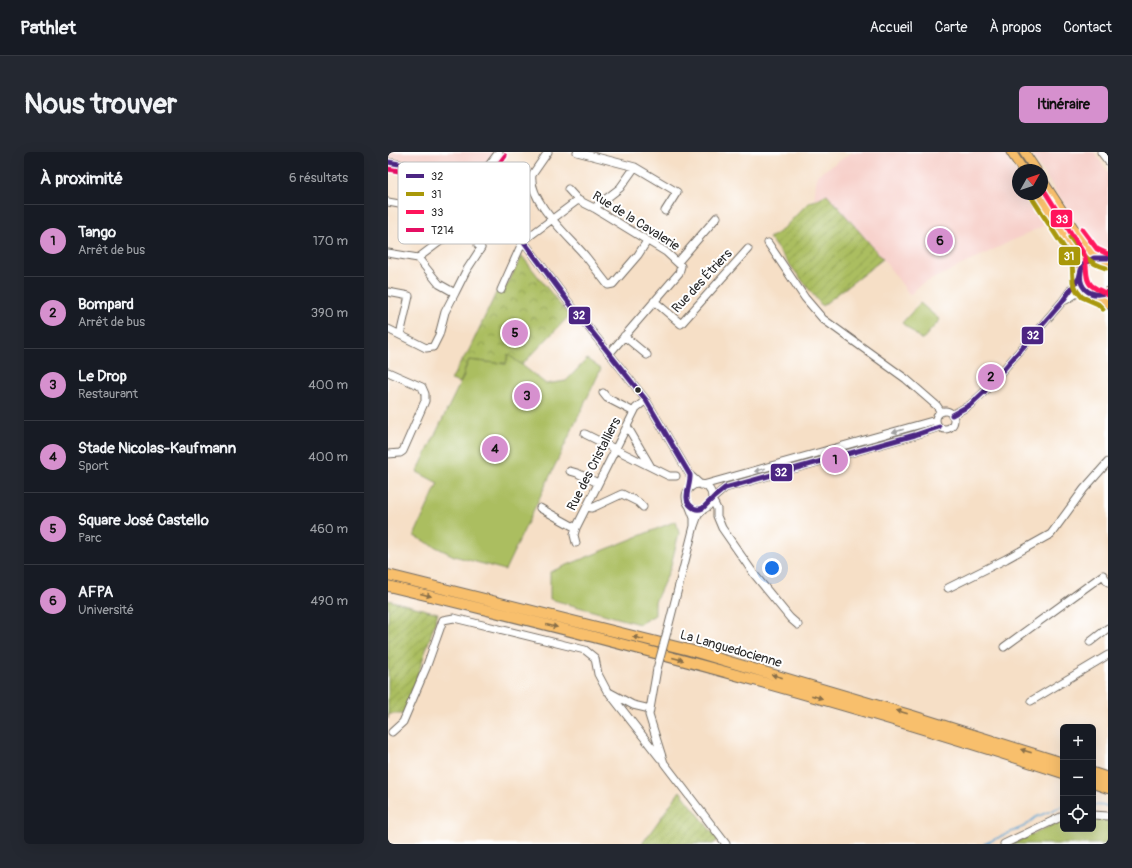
<!DOCTYPE html>
<html lang="fr">
<head>
<meta charset="utf-8">
<style>
	:root { --surface:#171b24; --page:#242831; --text:#f1f3f6; --muted:#9ea1a6; --line:#363941; --accent:#d690ce }
	body { margin:0; font-family:Pangolin,sans-serif; background:var(--page); color:var(--text) }
	.controls { position:absolute; right:12px; bottom:12px; display:grid; overflow:hidden; border-radius:6px; box-shadow:0 4px 16px #0002 }
	.controls button { width:36px; height:36px; display:grid; place-items:center; padding:0; border:0; border-bottom:1px solid var(--line); background:var(--surface); color:var(--text); font:20px sans-serif }
	.compass { position:absolute; left:624px; top:12px; width:36px; height:36px; border-radius:50%; background:var(--surface); box-shadow:0 4px 16px #0002; rotate:50deg }
	.you { position:absolute; left:384px; top:416px; width:14px; height:14px; margin:-10px; border:3px solid #fff; border-radius:50%; background:#1a73e8; box-shadow:0 0 0 6px #1a73e833 }
	.badge { display:grid; place-items:center; width:26px; height:26px; border-radius:50%; background:var(--accent); color:#111; font-size:13px; font-weight:700 }
	.pin { position:absolute; translate:-50% -50%; border:2px solid #fff; box-shadow:0 1px 4px #0006 }
	.list { margin:0; padding:0; list-style:none }
	h2 { display:flex; justify-content:space-between; align-items:center; height:52px; margin:0; padding:0 16px; font-size:17px }
	h2 small { font-size:13px; font-weight:400; color:var(--muted) }
	.list li { display:grid; grid-template-columns:26px 1fr auto; gap:12px; align-items:center; box-sizing:border-box; height:72px; padding:0 16px; border-top:1px solid var(--line) }
	.list b { display:block; font-size:15px; white-space:nowrap }
	.list p { margin:0; font-size:13px; white-space:nowrap; color:var(--muted) }
	.list em { font-size:13px; font-style:normal; color:var(--muted) }
	.icon { flex:none; width:22px; height:22px; fill:none; stroke:currentColor; stroke-width:2; stroke-linecap:round; stroke-linejoin:round }
	.map { position:relative; flex:none; width:720px; height:692px; overflow:hidden; border-radius:6px }
	header { display:flex; align-items:center; gap:24px; box-sizing:border-box; height:56px; padding:0 20px; background:var(--surface); border-bottom:1px solid var(--line) }
	header strong { font-size:19px }
	nav { display:flex; gap:22px; margin-inline-start:auto; font-size:14px }
	.intro { display:flex; align-items:center; justify-content:space-between; box-sizing:border-box; height:96px; padding:0 24px }
	h1 { margin:0; font-size:28px }
	.button { padding:10px 18px; border-radius:6px; background:var(--accent); color:#111; font-size:14px; font-weight:700 }
	main { display:flex; gap:24px; padding:0 24px }
	aside { flex:1; background:var(--surface); border-radius:6px; box-shadow:0 4px 16px #0002 }
	.map>svg:first-child { display:block }
</style>
</head>
<body>
<header>
<strong>Pathlet</strong>
<nav><a>Accueil</a><a>Carte</a><a>À propos</a><a>Contact</a></nav>
</header>
<div class="intro"><h1>Nous trouver</h1><a class="button">Itinéraire</a></div>
<main>
<aside>
<h2>À proximité<small>6 résultats</small></h2>
<ul class="list">
<li><span class="badge">1</span><div><b>Tango</b><p>Arrêt de bus</p></div><em>170 m</em></li>
<li><span class="badge">2</span><div><b>Bompard</b><p>Arrêt de bus</p></div><em>390 m</em></li>
<li><span class="badge">3</span><div><b>Le Drop</b><p>Restaurant</p></div><em>400 m</em></li>
<li><span class="badge">4</span><div><b>Stade Nicolas-Kaufmann</b><p>Sport</p></div><em>400 m</em></li>
<li><span class="badge">5</span><div><b>Square José Castello</b><p>Parc</p></div><em>460 m</em></li>
<li><span class="badge">6</span><div><b>AFPA</b><p>Université</p></div><em>490 m</em></li>
</ul>
</aside>
<div class="map">
<svg width="720" height="692" viewBox="0 0 720 692">
	<defs>
		<pattern id="park-crowns" width="20" height="18" patternUnits="userSpaceOnUse"><rect width="20" height="18" fill="#abbe61"/><path d="M2 6a3 3 0 1 1 6 0M12 15a3 3 0 1 1 6 0" fill="none" stroke="#8b9b50"/></pattern>
		<pattern id="garden-furrows" width="10" height="10" patternUnits="userSpaceOnUse"><rect width="10" height="10" fill="#abbe61"/><path d="M-1 1l2-2M0 10L10 0M9 11l2-2" fill="none" stroke="#8b9b50"/></pattern>
	</defs>
	<rect width="100%" height="100%" fill="#fff"/>
	<filter id="ink" filterUnits="userSpaceOnUse"><feTurbulence type="fractalNoise" baseFrequency=".025" numOctaves="2"/><feDisplacementMap in="SourceGraphic" scale="8" xChannelSelector="R" yChannelSelector="G"/><feConvolveMatrix kernelMatrix="1 2 1 2 8 2 1 2 1" color-interpolation-filters="sRGB"/></filter>
	<filter id="wash" filterUnits="userSpaceOnUse"><feTurbulence type="fractalNoise" baseFrequency=".012" numOctaves="4" result="noise"/><feDisplacementMap in="SourceGraphic" scale="16" xChannelSelector="R" yChannelSelector="G"/><feGaussianBlur stdDeviation="0.9" result="paint"/><feColorMatrix in="noise" values="0 0 0 0 0 0 0 0 0 0 0 0 0 0 0 0 0 1.4 0 .05"/><feComposite in="paint" operator="in"/></filter>
	<g filter="url(#wash)">
		<rect width="100%" height="100%" fill="#f6dfc6"/>
		<path fill="#f7d0ca" d="M0,0H107L98,12L88,19L78,20L0,6Z
			M465,0H615L630,24V42H643L661,71L532,133L522,143L495,107L439,42L426,49L429,23Z
			M642,0H706L720,21V99L704,94Z"/>
		<path fill="#abbe61" stroke="#6b7446" d="M532,151L552,168L534,188L514,171Z
			M120,202L158,232L178,229L199,207L213,217L117,418L66,404L26,384L50,331L29,320L76,223L75,222L81,208L118,212Z
			M288,369L291,381L282,417L267,450V463L251,472L162,447V420Z
			M705,666H720V692H624L675,668V677H705Z"/>
		<path fill="url(#park-crowns)" stroke="#6b7446" d="M134,104L181,164L134,213L120,202L118,212L81,208L75,221L76,222L72,231L63,228L71,213L81,198L110,137L116,139Z"/>
		<path fill="url(#garden-furrows)" stroke="#6b7446" d="M439,42L495,107L434,154L381,86L394,78L421,50L426,49Z
			M0,448L50,461L17,562H1L0,567Z
			M292,639L330,688L325,692H254Z"/>
		<g fill="none" stroke-linecap="round" stroke-linejoin="round">
			<path stroke="#5da4d3" stroke-width="1.5" d="M705,653L720,654
				M596,692L637,674L648,665L675,654"/>
		</g>
	</g>
	<g filter="url(#ink)">
		<g fill="none" stroke-linecap="round" stroke-linejoin="round">
			<g stroke="#726a61" stroke-width="9">
				<path id="minor" d="M160,0L144,23C140,50 183,86 199,106C206,115 213,124 220,133L225,132L250,103L259,89
					M189,0L247,15L289,40L277,59
					M713,0L720,9
					M0,10L78,24L85,27
					M92,25L111,0
					M93,32L182,152L258,248L302,323L313,333
					M180,37L190,48
					M0,50L56,60L69,77
					M206,56L232,36L247,15
					M380,91L417,146L435,167L518,227L549,254L553,260
					M0,101L30,106L106,49
					M290,110L329,65
					M113,138L135,89L190,48L206,56L278,100L293,114L291,121L221,202
					M0,140L21,144L12,183
					M67,141L78,119L93,96L90,93
					M678,148L689,141L700,140
					M266,149L293,172L360,97
					M0,177L38,196L45,195L51,183L57,160L67,141L51,132L30,106
					M236,184L259,203
					M0,220L34,235L37,242V249L15,299L12,301L0,302
					M215,241L219,246L246,260
					M548 268a9 9 0 1 1 18 0a9 9 0 1 1-18 0Z
					M564,263L582,253L596,240L674,150L691,126
					M239,274L263,315
					M197,282L281,324H288
					M182,319L189,321L210,331
					M298 345a13 13 0 1 1 26 0a13 13 0 1 1-26 0Z
					M315,333L548,268
					M323,348L337,336L527,283L551,275
					M322,351H326L329,357V364L334,376L366,422L402,466L410,473
					M301,353L306,366V374L310,363L316,357
					M199,355L204,356L234,342L250,350L255,355
					M152,356L188,376
					M188,391L186,383L188,376L248,256L258,248
					M560,436L618,407L663,382L696,337L720,310
					M279,480L306,374
					M702,490L720,476
					M616,495L715,423L720,430
					M269,517L261,563L276,611L338,692
					M222,542L272,606
					M643,549L720,503
					M4,580L15,570L38,516L55,468L66,466L197,498L207,506L210,522L219,539L245,553L262,557
					M705,663L720,664
					M616,692L675,664"/>
			</g>
			<g stroke="#726a61" stroke-width="11">
				<path id="major" d="M623,0L635,18
					M636,0L648,18
					M654,28L697,94L704,102L710,106
					M650,42L690,105L694,116
					M720,109C714,106 708,105 702,108C679,119 696,153 720,140
					M710,143L720,152"/>
			</g>
			<g stroke="#726a61" stroke-width="12">
				<path id="highway" d="M0,423L301,498L525,564L675,611
					M0,434C227,488 453,548 675,621
					M705,621L720,626
					M705,631L720,636"/>
			</g>
			<use href="#minor" stroke="#fff" stroke-width="7"/>
			<use href="#major" stroke="#f8bf6c" stroke-width="9"/>
			<use href="#highway" stroke="#f8bf6c" stroke-width="10"/>
			<g stroke="#726a61" stroke-width="9" stroke-linecap="butt">
				<path id="minor-bridge" d="M269,517L279,480"/>
			</g>
			<use href="#minor-bridge" stroke="#fff" stroke-width="7"/>
			<g stroke="#fff" stroke-width="8">
				<path id="bus-1" d="M0,10L78,24L85,27
					M93,32L182,152L258,248L302,323C303,333 294,347 303,354C307,358 311,358 315,356L326,345L337,336L527,283L551,275
					M694,115C688,135 701,147 720,140
					M564,263L582,253L596,240L674,150L691,126L693,118L697,111L706,106H720"/>
			</g>
			<g stroke="#fff" stroke-width="8">
				<path id="bus-2" d="M644,46L684,108L685,130L689,139L694,145L710,152L715,157
					M682,85C694,101 698,110 718,116"/>
			</g>
			<g stroke="#fff" stroke-width="8">
				<path id="bus-3" d="M656,38L696,102C700,112 696,127 703,133C707,137 715,139 720,143
					M694,77L709,97L720,102"/>
			</g>
			<g stroke="#fff" stroke-width="8">
				<path id="bus-4" d="M0,17L76,31L82,33
					M98,29L117,4"/>
			</g>
			<use href="#bus-1" stroke="#4c2582" stroke-width="5"/>
			<use href="#bus-2" stroke="#a99809" stroke-width="5"/>
			<use href="#bus-3" stroke="#ff145b" stroke-width="5"/>
			<use href="#bus-4" stroke="#e50f63" stroke-width="5"/>
		</g>
		<defs><path id="oneway-solid" d="M-6-.8H1V-3.2L6.5 0L1 3.2V.8H-6Z"/></defs>
		<g fill="#a0a0a0">
			<use href="#oneway-solid" transform="translate(510 279) rotate(164)"/>
			<use href="#oneway-solid" transform="translate(372 318) rotate(164)"/>
		</g>
		<g fill="#876e48">
			<use href="#oneway-solid" transform="translate(38 443) rotate(14)"/>
			<use href="#oneway-solid" transform="translate(164 474) rotate(14)"/>
			<use href="#oneway-solid" transform="translate(250 486) rotate(-166)"/>
			<use href="#oneway-solid" transform="translate(290 507) rotate(15)"/>
			<use href="#oneway-solid" transform="translate(389 524) rotate(-164)"/>
			<use href="#oneway-solid" transform="translate(429 545) rotate(16)"/>
			<use href="#oneway-solid" transform="translate(514 560) rotate(-164)"/>
			<use href="#oneway-solid" transform="translate(638 599) rotate(-162)"/>
		</g>
	</g>
	<circle fill="#2b2b2b" stroke="#fff" stroke-width="1.5" cx="250" cy="238" r="3.5"/>
	<g text-anchor="middle" dominant-baseline="central" stroke-width="4" stroke-linejoin="round" paint-order="stroke">
		<g font-size="13" fill="#2b2b2b" stroke="#fff">
			<text transform="translate(248 69) rotate(32)">Rue de la Cavalerie</text>
			<text transform="translate(314 129) rotate(-47)">Rue des Étriers</text>
			<text transform="translate(206 312) rotate(-63)">Rue des Cristalliers</text>
			<text transform="translate(343 497) rotate(16)">La Languedocienne</text>
		</g>
	</g>
	<rect x="10" y="10" width="132" height="82" rx="6" fill="#fff" stroke="#bfbfbf" stroke-width="1"/>
	<rect x="18" y="22" width="18" height="4" fill="#4c2582"/>
	<rect x="18" y="40" width="18" height="4" fill="#a99809"/>
	<rect x="18" y="58" width="18" height="4" fill="#ff145b"/>
	<rect x="18" y="76" width="18" height="4" fill="#e50f63"/>
	<g font-size="11" fill="#2b2b2b">
		<text x="43" y="28">32</text>
		<text x="43" y="46">31</text>
		<text x="43" y="64">33</text>
		<text x="43" y="82">T214</text>
	</g>
	<g stroke="#fff" stroke-width="1.5">
		<rect x="662" y="57" width="23" height="19" rx="4" fill="#ff145b"/>
		<rect x="670" y="94" width="23" height="20" rx="4" fill="#a99809"/>
		<rect x="180" y="154" width="23" height="19" rx="4" fill="#4c2582"/>
		<rect x="633" y="174" width="23" height="19" rx="4" fill="#4c2582"/>
		<rect x="382" y="311" width="23" height="19" rx="4" fill="#4c2582"/>
	</g>
	<g font-size="11" text-anchor="middle" font-weight="bold" fill="#fff">
		<text x="674" y="71">33</text>
		<text x="681" y="108">31</text>
		<text x="191" y="167">32</text>
		<text x="645" y="187">32</text>
		<text x="393" y="324">32</text>
	</g>
</svg>
<div class="controls">
<button>+</button>
<button>−</button>
<button><svg class="icon" aria-label="locate" viewBox="0 0 24 24"><circle cx="12" cy="12" r="6"/><path d="M12 2v4M12 18v4M2 12h4M18 12h4"/></svg></button>
</div>
<svg class="compass" viewBox="-18 -18 36 36"><path d="M0-13l5 13h-10z" fill="#e53935"/><path d="M0 13l5-13h-10z" fill="#9ea1a6"/></svg>
<div class="you"></div>
<div class="pin badge" style="left:447px;top:308px">1</div>
<div class="pin badge" style="left:603px;top:225px">2</div>
<div class="pin badge" style="left:139px;top:244px">3</div>
<div class="pin badge" style="left:107px;top:297px">4</div>
<div class="pin badge" style="left:127px;top:181px">5</div>
<div class="pin badge" style="left:552px;top:89px">6</div>
</div>
</main>
</body>
</html>
